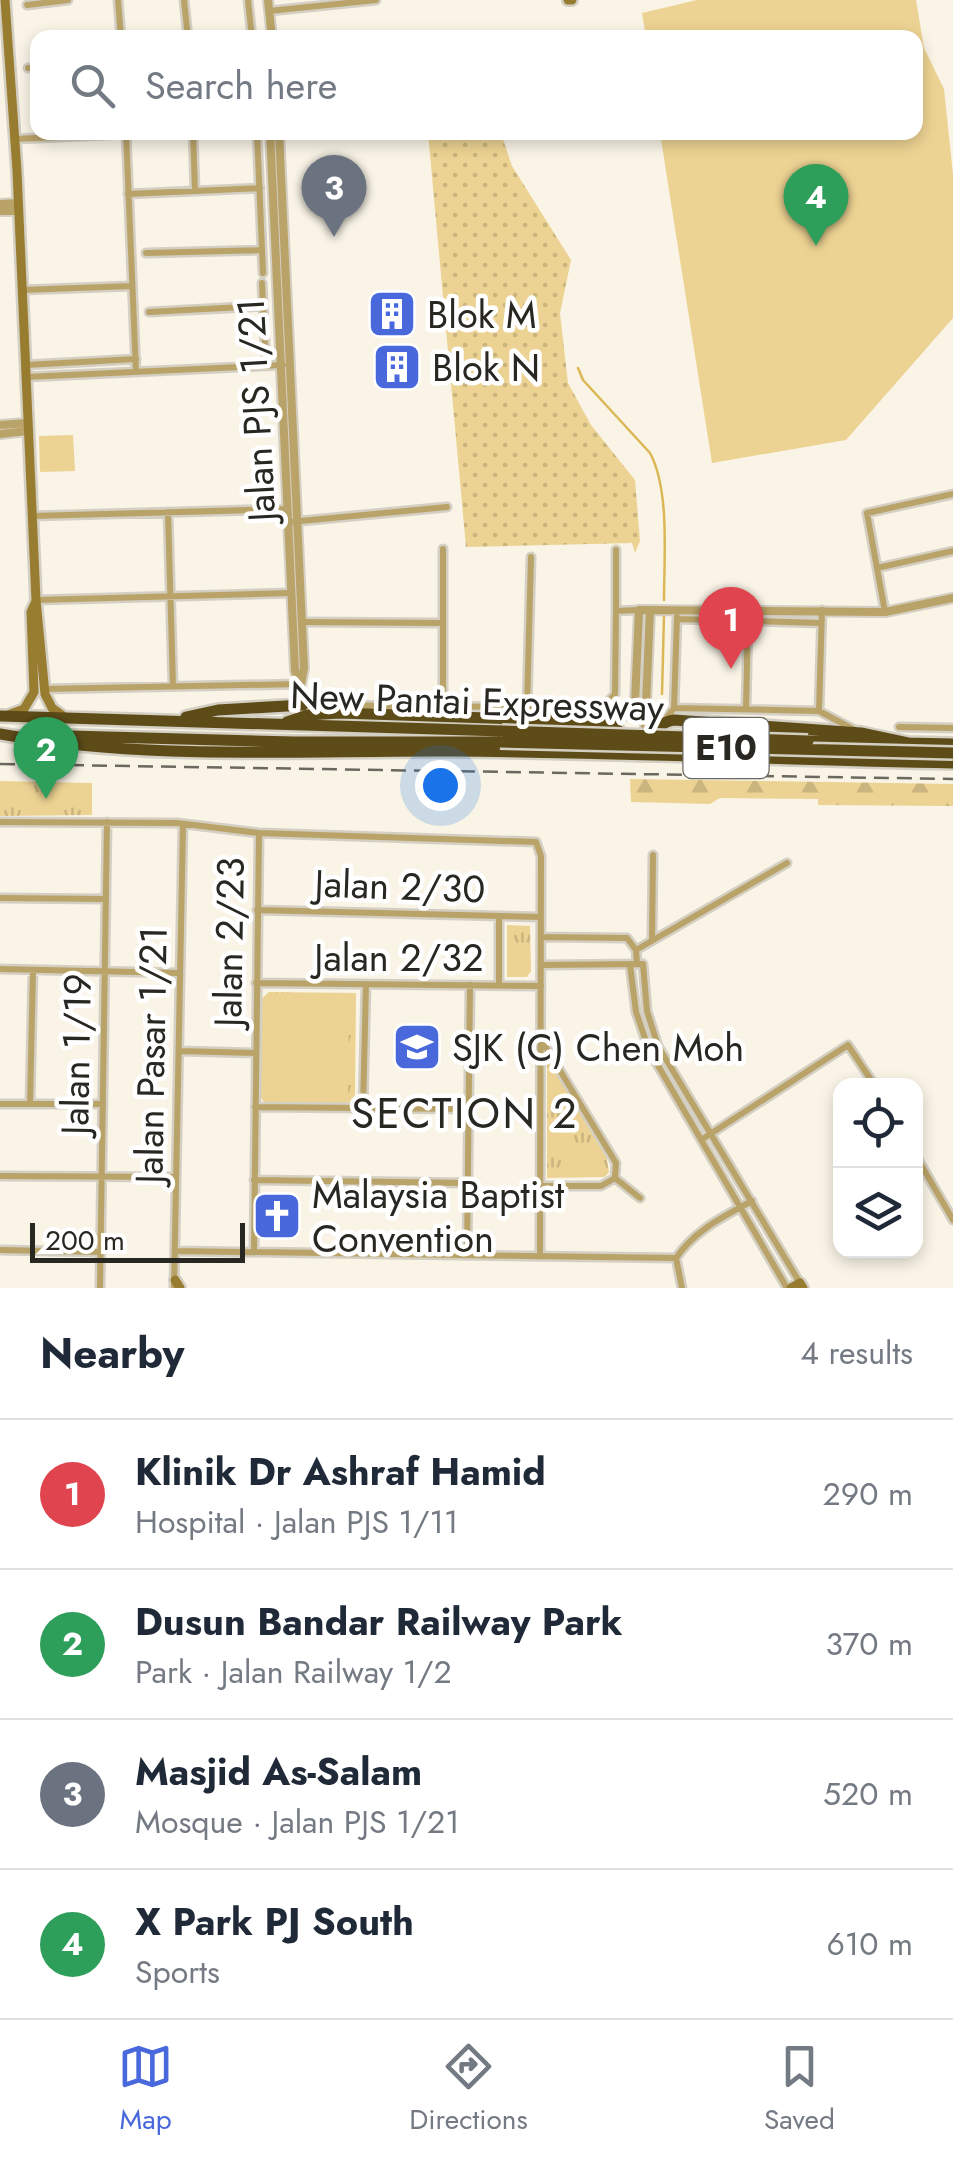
<!DOCTYPE html>
<html lang="en">
<head>
<meta charset="utf-8">
<style>
	:root { --surface:#fff; --page:#f2f2f3; --text:#1f2937; --muted:#747a83; --line:#e0e1e3; --accent:#4968dc }
	body { margin:0; font-family:Jost,sans-serif; background:var(--page); color:var(--text) }
	.controls { position:absolute; right:30px; bottom:30px; display:grid; overflow:hidden; border-radius:20px; box-shadow:0 5px 15px #0003 }
	.controls button { width:90px; height:90px; display:grid; place-items:center; padding:0; border:0; border-bottom:2px solid var(--line); background:var(--surface); color:var(--text); font:50px sans-serif }
	.scale { position:absolute; left:30px; bottom:25px; width:215px; box-sizing:border-box; padding-left:10px; border:5px solid #292721; border-top:0; font-size:28px; line-height:35px; white-space:nowrap; color:#292721; -webkit-text-stroke:8px #fff; paint-order:stroke }
	.you { position:absolute; left:440px; top:785px; width:35px; height:35px; margin:-25px; border:8px solid #fff; border-radius:50%; background:#1a73e8; box-shadow:0 0 0 15px #1a73e833 }
	.badge { display:grid; place-items:center; width:65px; height:65px; border-radius:50%; background:var(--accent); color:#fff; font-size:32px; font-weight:700 }
	.pin { position:absolute; translate:-50% -82px; filter:drop-shadow(0 2px 5px #0008) }
	.pin::after { content:''; position:absolute; top:52px; width:35px; height:30px; background:inherit; clip-path:polygon(0 0,100% 0,50% 100%) }
	.list { margin:0; padding:0; list-style:none }
	h2 { display:flex; justify-content:space-between; align-items:center; height:130px; margin:0; padding:0 40px; font-size:42px }
	h2 small { font-size:32px; font-weight:400; color:var(--muted) }
	.list li { display:grid; grid-template-columns:65px 1fr auto; gap:30px; align-items:center; box-sizing:border-box; height:150px; padding:0 40px; border-top:2px solid var(--line) }
	.list b { display:block; font-size:38px; white-space:nowrap }
	.list p { margin:0; font-size:32px; white-space:nowrap; color:var(--muted) }
	.list em { font-size:32px; font-style:normal; color:var(--muted) }
	.icon { flex:none; width:55px; height:55px; fill:none; stroke:currentColor; stroke-width:2; stroke-linecap:round; stroke-linejoin:round }
	.map { position:relative; flex:none; width:953px; height:1288px; overflow:hidden }
	.search { position:absolute; background:var(--surface); box-shadow:0 5px 15px #0003; left:30px; right:30px; top:30px; height:110px; display:flex; align-items:center; gap:25px; box-sizing:border-box; padding:0 35px; border-radius:20px; color:var(--muted); font-size:38px }
	.sheet { height:730px; background:var(--surface) }
	nav { display:flex; justify-content:space-around; align-items:center; box-sizing:border-box; height:140px; border-top:2px solid var(--line); background:var(--surface); font-size:28px; color:var(--muted) }
	nav a { display:grid; justify-items:center; gap:5px }
	nav .on { color:var(--accent) }
	.map>svg:first-child { display:block }
</style>
</head>
<body>
<div class="map">
<svg width="953" height="1288" viewBox="0 0 953 1288">
	<defs>
		<pattern id="grass-dots" width="8" height="8" patternUnits="userSpaceOnUse" patternTransform="scale(2.5)"><rect width="8" height="8" fill="#edd393"/><path d="M2 2h.1M6 6h.1" fill="none" stroke="#cbb57e" stroke-width="1.8" stroke-linecap="round"/></pattern>
		<pattern id="forest-firs" width="22" height="20" patternUnits="userSpaceOnUse" patternTransform="scale(2.5)"><rect width="22" height="20" fill="#edd393"/><path d="M5 1l3.5 6h-7zM16 11l3.5 6h-7z" fill="#cbb57e"/></pattern>
		<pattern id="park-tufts" width="24" height="20" patternUnits="userSpaceOnUse" patternTransform="scale(2.5)"><rect width="24" height="20" fill="#edd393"/><path d="M3 7l-1-3M5 7V3M7 7l1-3M15 17l-1-3M17 17v-4M19 17l1-3" fill="none" stroke="#cbb57e"/></pattern>
	</defs>
	<rect width="100%" height="100%" fill="#f9f4e6"/>
	<path fill="url(#grass-dots)" d="M428,133H501L512,166L571,260L560,313L568,383L591,425L635,480L640,541L635,553L632,543L466,547Z"/>
	<path fill="url(#forest-firs)" d="M630,779L953,784V806L818,805V799L720,798L710,804L631,802Z"/>
	<path fill="url(#park-tufts)" d="M0,781L92,783V815L0,816Z
		M507,925L530,926L531,971L527,977H507Z
		M269,992L356,993L355,1104L265,1103L260,1097L261,999Z
		M547,1057L606,1154L609,1172L605,1177L547,1178Z"/>
	<path fill="#edd393" d="M697,0H916L924,48L944,89L953,174V318L846,440L712,463L660,133L916,132V38L646,37L642,13Z
		M73,435L75,471L40,472L39,436Z
		M273,999L349,1000L348,1096L272,1094Z"/>
	<g fill="none" stroke-linecap="round" stroke-linejoin="round">
		<path stroke="#dcb756" stroke-width="2.5" d="M578,368L583,380L650,453C670,490 664,558 664,600
			M662,694L664,615"/>
		<g stroke="#d4cfc3" stroke-width="11">
			<path id="minor" d="M118,0L121,38
				M184,0L188,38
				M248,0L252,38
				M27,5L68,0
				M269,11L376,0
				M28,68H38
				M126,132L136,372
				M193,132L195,191
				M257,132L263,273
				M15,139L126,134
				M128,194L260,188
				M146,253L262,250
				M262,283L266,366
				M22,290L132,286
				M149,312L263,306
				M26,365L136,359
				M26,377L283,365
				M168,512L173,686
				M32,516L288,509
				M290,522L447,507
				M877,568L867,513L953,494
				M36,600L291,593
				M616,611V550
				M885,612L877,568L953,551
				M677,619L821,623
				M302,622L443,623
				M44,689L300,684
				M305,705L603,708L615,694L616,611L639,610
				M443,707V549
				M527,708L531,557
				M674,708L819,711L853,729
				M746,709L748,621
				M819,711L822,610
				M664,721L674,708L677,617
				M899,727L953,728
				M0,822L177,823L259,833L536,842L541,856L540,1256
				M0,898L106,899
				M257,910L541,917
				M541,937L627,938L636,950L637,964
				M652,940L653,855
				M636,950L787,863
				M541,965L643,964L647,1011L658,1046L800,1283
				M630,965L636,1012L649,1050L787,1288
				M0,969L180,973
				M256,983L541,986
				M499,985V916
				M179,1051L255,1053
				M0,1104H103
				M30,1104L33,970
				M255,1107L469,1109
				M363,1109L366,984
				M701,1140L848,1045L875,1086
				M916,1156L953,1220
				M0,1176L176,1177
				M615,1178L640,1198
				M254,1180L468,1183
				M540,1186H601L615,1178L616,1163L542,1041
				M0,1250L100,1252
				M175,1251L676,1258
				M254,1252L259,833
				M467,1255L470,985
				M100,1288L107,822
				M174,1288L183,824
				M682,1288L676,1258C695,1230 723,1217 752,1201"/>
		</g>
		<g stroke="#d4cfc3" stroke-width="12">
			<path id="tertiary" d="M268,0L272,38
				M270,132L295,670L303,705
				M279,132L304,668L301,684
				M0,204L18,203
				M0,211H18
				M0,425L27,423
				M0,434L27,431
				M611,722L630,713L635,703L639,610L885,612L953,598
				M641,739L645,729L650,610"/>
		</g>
		<g stroke="#d4cfc3" stroke-width="14">
			<path id="secondary" d="M5,0L17,171L36,600L45,694L52,708L63,716
				M568,0H572
				M8,715L24,709L34,692L31,612L36,601
				M175,1280L180,1288
				M791,1288L800,1283L803,1288"/>
		</g>
		<g stroke="#d4cfc3" stroke-width="16">
			<path id="motorway" d="M0,716L502,731
				M186,717L218,710L303,705
				M287,722L308,715L340,713L611,722L618,730L617,740
				M0,734C148,761 303,750 453,751C620,752 786,760 953,763
				M34,735L294,742H500
				M808,741L953,744
				M658,742C657,729 660,722 674,720L861,733L908,743"/>
		</g>
		<use href="#minor" stroke="#baa368" stroke-width="6"/>
		<use href="#tertiary" stroke="#baa368" stroke-width="8"/>
		<use href="#secondary" stroke="#987c30" stroke-width="9"/>
		<use href="#motorway" stroke="#5e4c18" stroke-width="11"/>
		<path stroke="#6b685f" stroke-width="2.5" stroke-dasharray="15 8" stroke-linecap="butt" d="M0,764L953,779"/>
		<g stroke="#d4cfc3" stroke-width="16" stroke-linecap="butt">
			<path id="motorway-bridge" d="M502,731L808,741
				M500,742L953,753"/>
		</g>
		<use href="#motorway-bridge" stroke="#5e4c18" stroke-width="11"/>
	</g>
	<defs>
		<g id="building-square" transform="scale(2.5)"><rect x="-9" y="-9" width="18" height="18" rx="4" fill="#4968dc" stroke="#fff"/><path d="M-4-6H4V6H1V3H-1V6H-4ZM-2.5-4.3h1.7v1.8h-1.7ZM.8-4.3h1.7v1.8H.8ZM-2.5-1h1.7V.8h-1.7ZM.8-1h1.7V.8H.8Z" fill="#fff"/></g>
		<g id="school-square" transform="scale(2.5)"><rect x="-9" y="-9" width="18" height="18" rx="4" fill="#4968dc" stroke="#fff"/><path d="M0-5L7-2L0 1L-7-2ZM-4 1L0 2.5L4 1V4Q0 6-4 4Z" fill="#fff"/></g>
		<g id="church-square" transform="scale(2.5)"><rect x="-9" y="-9" width="18" height="18" rx="4" fill="#4968dc" stroke="#fff"/><path d="M-1.2-6h2.4v3.5h3.3v2.4h-3.3V6h-2.4V-.1h-3.3v-2.4h3.3Z" fill="#fff"/></g>
	</defs>
	<g fill-rule="evenodd">
		<use href="#building-square" x="392" y="314"/>
		<use href="#building-square" x="397" y="367"/>
		<use href="#school-square" x="417" y="1047"/>
		<use href="#church-square" x="277" y="1216"/>
	</g>
	<g text-anchor="middle" dominant-baseline="central" stroke-width="9" stroke-linejoin="round" paint-order="stroke">
		<rect fill="#fff" stroke="#696864" stroke-width="2.5" x="683.5" y="718" width="85" height="60" rx="8"/>
		<g font-size="35" font-weight="bold" fill="#292721">
			<text x="726" y="748">E10</text>
		</g>
		<g font-size="38" fill="#292721" stroke="#fff" text-anchor="start">
			<text x="427" y="314">Blok M</text>
			<text x="432" y="367">Blok N</text>
			<text x="452" y="1047">SJK (C) Chen Moh</text>
			<text x="312" y="1194">Malaysia Baptist<tspan x="312" dy="44">Convention</tspan></text>
		</g>
		<g font-size="38" fill="#292721" stroke="#fff">
			<text transform="translate(256 410) rotate(-93)">Jalan PJS 1/21</text>
			<text transform="translate(477 701) rotate(2)">New Pantai Expressway</text>
			<text transform="translate(400 886) rotate(2)">Jalan 2/30</text>
			<text transform="translate(229 942) rotate(-89)">Jalan 2/23</text>
			<text x="399" y="957">Jalan 2/32</text>
			<text transform="translate(76 1054) rotate(-89)">Jalan 1/19</text>
			<text transform="translate(151 1055) rotate(-89)">Jalan Pasar 1/21</text>
		</g>
		<g font-size="42" letter-spacing="2.5" fill="#292721" stroke="#fff">
			<text x="465" y="1113">SECTION 2</text>
		</g>
	</g>
</svg>
<div class="controls">
<button><svg class="icon" aria-label="locate" viewBox="0 0 24 24"><circle cx="12" cy="12" r="6"/><path d="M12 2v4M12 18v4M2 12h4M18 12h4"/></svg></button>
<button><svg class="icon" aria-label="layers" viewBox="0 0 24 24"><path d="M12 4l9 5-9 5-9-5zM3 14l9 5 9-5"/></svg></button>
</div>
<div class="scale">200 m</div>
<div class="you"></div>
<div class="pin badge" style="left:731px;top:669px;background:#e0444e">1</div>
<div class="pin badge" style="left:46px;top:799px;background:#2e9e5b">2</div>
<div class="pin badge" style="left:334px;top:237px;background:#6b7280">3</div>
<div class="pin badge" style="left:816px;top:246px;background:#2e9e5b">4</div>
<div class="search"><svg class="icon" aria-label="search" viewBox="0 0 24 24"><circle cx="10" cy="10" r="6"/><path d="M15 15l6 6"/></svg>Search here</div>
</div>
<section class="sheet">
<h2>Nearby<small>4 results</small></h2>
<ul class="list">
<li><span class="badge" style="background:#e0444e">1</span><div><b>Klinik Dr Ashraf Hamid</b><p>Hospital · Jalan PJS 1/11</p></div><em>290 m</em></li>
<li><span class="badge" style="background:#2e9e5b">2</span><div><b>Dusun Bandar Railway Park</b><p>Park · Jalan Railway 1/2</p></div><em>370 m</em></li>
<li><span class="badge" style="background:#6b7280">3</span><div><b>Masjid As-Salam</b><p>Mosque · Jalan PJS 1/21</p></div><em>520 m</em></li>
<li><span class="badge" style="background:#2e9e5b">4</span><div><b>X Park PJ South</b><p>Sports</p></div><em>610 m</em></li>
</ul>
</section>
<nav>
<a class="on"><svg class="icon" aria-label="map" viewBox="0 0 24 24"><path d="M3 6l6-2 6 2 6-2v14l-6 2-6-2-6 2zM9 4v14M15 6v14"/></svg>Map</a>
<a><svg class="icon" aria-label="directions" viewBox="0 0 24 24"><path d="M12 3l9 9-9 9-9-9zM9 14v-3h6M13 9l2 2-2 2"/></svg>Directions</a>
<a><svg class="icon" aria-label="saved" viewBox="0 0 24 24"><path d="M7 4h10v16l-5-4-5 4z"/></svg>Saved</a>
</nav>
</body>
</html>
